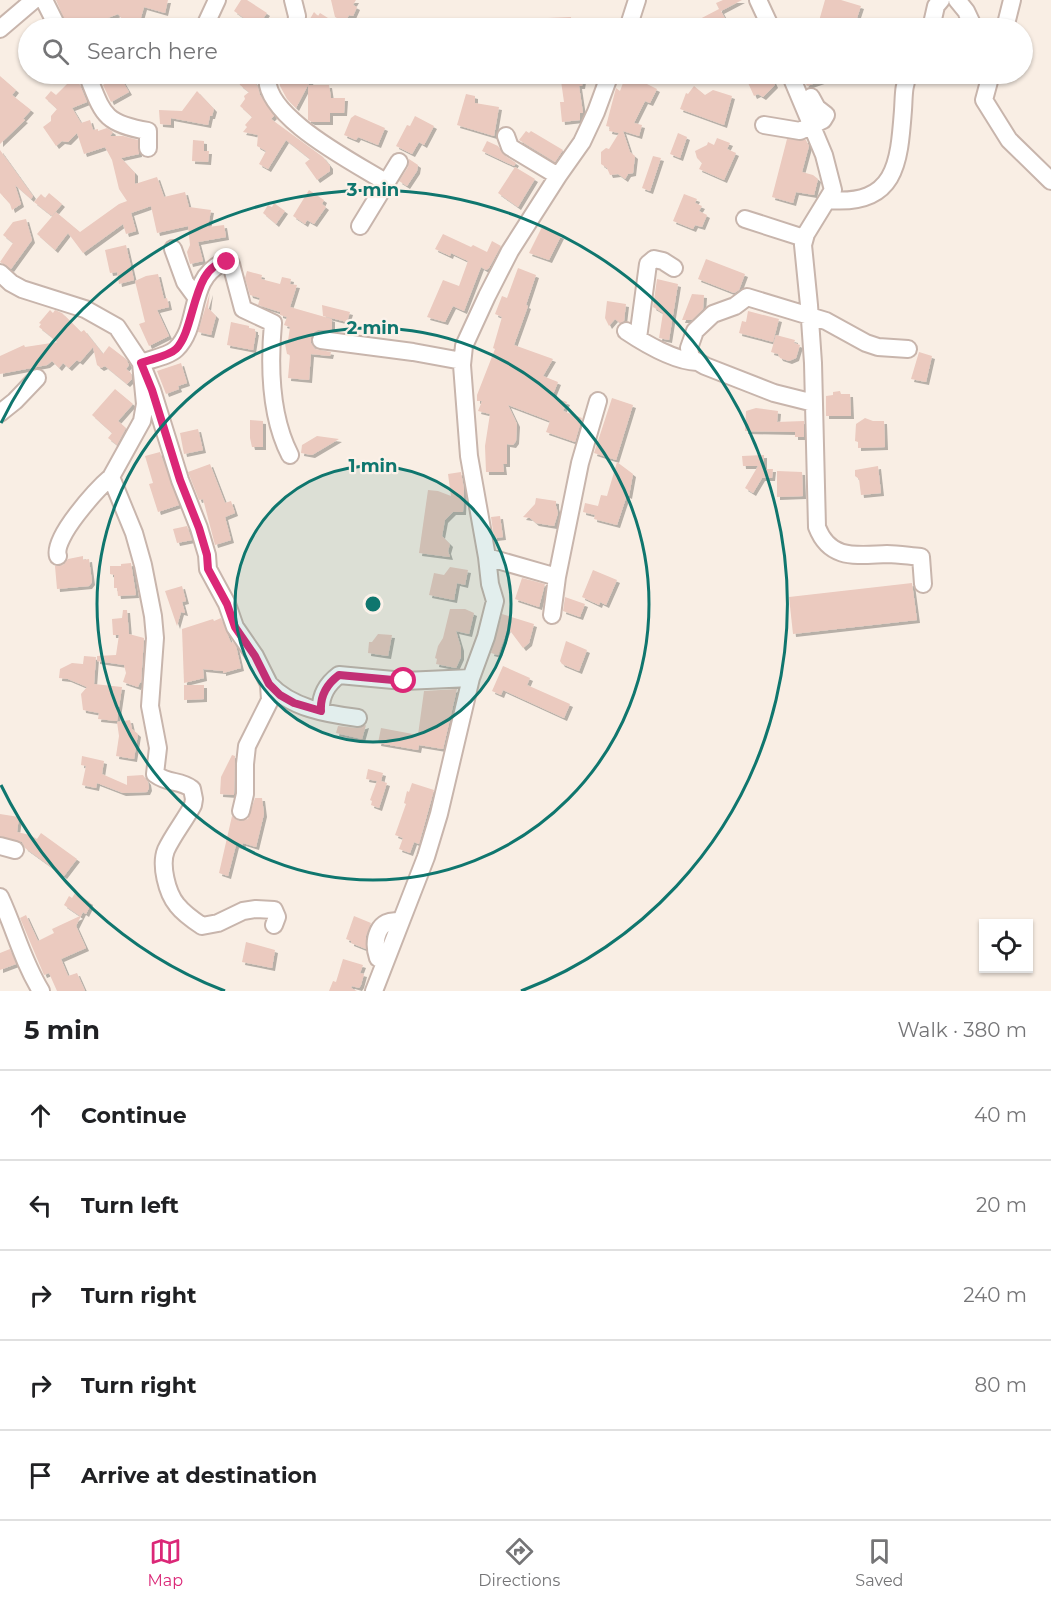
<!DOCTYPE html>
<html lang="en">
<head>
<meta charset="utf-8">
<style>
	:root { --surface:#fff; --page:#f2f2f2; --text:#202124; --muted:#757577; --line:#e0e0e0; --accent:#db2777 }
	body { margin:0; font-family:Montserrat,sans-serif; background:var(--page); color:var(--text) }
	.controls { position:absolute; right:18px; bottom:18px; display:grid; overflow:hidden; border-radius:0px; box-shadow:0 2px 4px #0004 }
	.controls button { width:54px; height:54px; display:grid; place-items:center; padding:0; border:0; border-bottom:2px solid var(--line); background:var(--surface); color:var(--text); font:30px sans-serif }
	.stop { position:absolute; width:18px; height:18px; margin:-14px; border:4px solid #db2777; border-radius:50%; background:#fff }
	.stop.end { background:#db2777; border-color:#fff; box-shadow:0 2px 6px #0008 }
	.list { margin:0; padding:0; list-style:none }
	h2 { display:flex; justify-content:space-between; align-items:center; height:78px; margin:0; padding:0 24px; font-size:26px }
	h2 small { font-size:20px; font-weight:400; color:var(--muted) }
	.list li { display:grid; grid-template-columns:39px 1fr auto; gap:18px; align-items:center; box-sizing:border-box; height:90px; padding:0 24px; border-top:2px solid var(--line) }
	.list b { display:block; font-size:22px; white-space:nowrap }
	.list em { font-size:20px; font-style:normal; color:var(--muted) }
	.icon { flex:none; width:33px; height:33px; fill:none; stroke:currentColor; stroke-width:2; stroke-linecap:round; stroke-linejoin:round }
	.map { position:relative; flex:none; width:1051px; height:991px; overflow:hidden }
	.search { position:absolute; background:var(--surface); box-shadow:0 2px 4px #0004; left:18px; right:18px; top:18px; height:66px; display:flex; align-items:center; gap:15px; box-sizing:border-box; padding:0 21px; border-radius:33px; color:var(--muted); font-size:22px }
	.sheet { height:528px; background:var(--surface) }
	nav { display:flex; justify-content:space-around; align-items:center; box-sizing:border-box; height:84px; border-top:2px solid var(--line); background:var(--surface); font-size:16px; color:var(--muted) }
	nav a { display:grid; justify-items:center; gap:3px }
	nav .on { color:var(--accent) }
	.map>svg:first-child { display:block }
</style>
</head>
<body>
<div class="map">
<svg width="1051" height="991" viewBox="0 0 1051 991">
	<defs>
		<filter id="shadow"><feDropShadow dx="3" dy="3" stdDeviation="0" flood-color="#0004"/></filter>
	</defs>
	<rect width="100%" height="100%" fill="#f9eee4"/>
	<path fill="#ebcabf" filter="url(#shadow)" d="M56,0H168L165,13L144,7L140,21L147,28H130L118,14L82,28H68Z
		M241,0H247L267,13L260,23L254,18L251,23L234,11Z
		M331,0H356L353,5L357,7L353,16L349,15L345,22L335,17Z
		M723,0H742L721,11L730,28H698L694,22L719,9L716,3Z
		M825,0H841L861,6L856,21L873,28H817Z
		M314,12L318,16L320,13L328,18L320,28H313L307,24Z
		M571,17L572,28H549L548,18Z
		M236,74H257L253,80L258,87L260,95L274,116L271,119L323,157L330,166V171L317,180L305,163L310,159L286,140L268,169L259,164L266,151L257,146L258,135L243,132L247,127L245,125L252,117L240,106L245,99L244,96L249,92L240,85Z
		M279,74H315L308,85H329L331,98H345L344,113H330V122H312L308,120V85L296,108L287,99L280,86Z
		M560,74H588V79L583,80L582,86H579L583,113H580V120L562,122L560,102H564Z
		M744,74H770L775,85L763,97L758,94L754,96Z
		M801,74H839V75L807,86Z
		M119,75L129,92L111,102L103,85Z
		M0,76L16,90L12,95L31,110L23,119L25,120L0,144Z
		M630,77H633L657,89L650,103L645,101L634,123L642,125L639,136L623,131L630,152L635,156L633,173L628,174L625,179L618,174L610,175L607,168L601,164V152L606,148L609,149L619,133L609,131L610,127L606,126L616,88L620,91L623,83Z
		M73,78L80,85L87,102L72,108L81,123L90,120L93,130L98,129V131L107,128L113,132L110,136H123L138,140L139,154L121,158L135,173V184L157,177L164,197L185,192L189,207L211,210L208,227L224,225L226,237L198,242L203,261L190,264L187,252L190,245L188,226L157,233L151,206L131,213L136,231L126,234L123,224L83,253L68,233L55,250L37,234L56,212L80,232L119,204L127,201L119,189L112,160L105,147L84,154L77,133L68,142L62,141L56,146L43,127L51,121V116L57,109L45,98L51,91L56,95Z
		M694,86L705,95L713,90L732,96L724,125L680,109L686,93L688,94Z
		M197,91L214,109L212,116H210L208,125L171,118V125L160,124L159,110L182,111Z
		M466,94L475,96V103L499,107L494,136L457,125Z
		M355,115L385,128L378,145L358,137L356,140L344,135L351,118Z
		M415,116L434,126L424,145L419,142L412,154L396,146L407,125L410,126Z
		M526,131L529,133L531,131L563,150L555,162L519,140Z
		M678,133L687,137L680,158L670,154Z
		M717,138L730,143L727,149L736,153L724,180L699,169L702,163L697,158L695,151L707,145L708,142L714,145Z
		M787,139L806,140L809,146L802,172L813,175L818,179L814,195L796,192L793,203L772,197Z
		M193,140L204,141V151H209L208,162L192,161Z
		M487,141L498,146L504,155L516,163L514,166L482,151Z
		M0,150L33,196L31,199L15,185L21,204L12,210L10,204L0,193Z
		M653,156L661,158L650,191L642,188Z
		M409,159L418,165L417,171L407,186L399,181L408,167Z
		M515,167L535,179L518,207L498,193Z
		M309,190L324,200L322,204L326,207L314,224L307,220L305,224L293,216Z
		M49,193L62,204L52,216L34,202L41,194L45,198Z
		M684,194L697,199L695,203L702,206L699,211L707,215L702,227L695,225L693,229L673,221Z
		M274,203L285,211L276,224L263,213L268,205L272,207Z
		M26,219L32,240L11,269L0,262L13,243L3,235L13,222Z
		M542,227L561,236L549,260L529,253Z
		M443,234L471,247L473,245L487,252L492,241L501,246L489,268L486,270L481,267L464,311L453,306L445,322L427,317L443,280L459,286L468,261L451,253L450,256L435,249Z
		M126,245L134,280L119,284L117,272L110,273L105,250Z
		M706,259L745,274L739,290L734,293L698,279Z
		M518,268L536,275L526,305L528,306L514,345L553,359L543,376L558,382L552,397L567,402L563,411L582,418L575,442L546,432L550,421L508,405L517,424L516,441L513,445L507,444V464H503L504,472H486L485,446L490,414L478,411L482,401H477V395L495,349L493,348L502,317L495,314L502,296L507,298Z
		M247,271L262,275L261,279L280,284L282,277L291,279L290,284L297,285L290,307L332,319V331L318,330L311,338V343L315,349L331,352L330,356L311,354L309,380L288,378L290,355L287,354L285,344L288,341L290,327L284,325L287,317L280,315V312L258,305L260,298L250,295L245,278Z
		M158,274L164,299L167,298L169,307L157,310L169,336L149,346L139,324L145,322L135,281L146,276Z
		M657,279L678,284L669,340L659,338L663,313L653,307Z
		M210,292L208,308L216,316L211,335L198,332Z
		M692,294L704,295L703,309L692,320H682Z
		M607,301L626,304L624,321L620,323L615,319L609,326L605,318Z
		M322,305L350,312L347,322L323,316Z
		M50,310L53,313L55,310L62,313L81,332L84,330L103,354L109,346L126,359L129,365L126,369L131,373L132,379L127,384L105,366L101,368L97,365L93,347L80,362L77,360L69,368L63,363L59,368L52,361L47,365L0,374V356L24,345L25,347L58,342L39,327L41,324L39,323Z
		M748,311L779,319L773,342L739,333L742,321L746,322Z
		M231,322L249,326V328L255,329V332H256L253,350L227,345Z
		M776,335L795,340L794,343L800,345L796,358L789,361L780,358L778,354L771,352Z
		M919,352L932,356L926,382L911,379Z
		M181,363L187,383L178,386L179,389L166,394L157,371Z
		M115,389L133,404L118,421L126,428L117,445L108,438L112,433L92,415Z
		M840,391L841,394H850L851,416H826V396L833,395V392Z
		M612,398L633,405L616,460L594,453Z
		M756,408L778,411L777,422L804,421V437H795V432L745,431L746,411Z
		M865,418L873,421H884L885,447L858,448V442L855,441L856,424Z
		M250,420L263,421V447H252L250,438Z
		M198,429L203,450L184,454L180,433Z
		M317,436L339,439L312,455L301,453L302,445Z
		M160,452L179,505L158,512L149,484L153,483L145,456Z
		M764,455V469H773L772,478H762L753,493L745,488L758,466H743L742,456Z
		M617,462L633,474L629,496L627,495L617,525L594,519L595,515L583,512L585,503L598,506L601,495L607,496Z
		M210,464L225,503L231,501L235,513L225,517L231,540L215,545L203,499L199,500L188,472Z
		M878,466L881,493L861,495L859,479L855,476V470Z
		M777,471L802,472L803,496L777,497Z
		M461,472L464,489L463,512H453L445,520L442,536L450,544L448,551L450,557L419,553L428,490L438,491L451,496L448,474Z
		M536,498L556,501V506L558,513L554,526L536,523L530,518L523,517L535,504Z
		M500,516L503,537L494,538L491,517Z
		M187,526L192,540L177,543L173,529Z
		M83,556V560L89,559L92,582L89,586L57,589L55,566L63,565L68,559Z
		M131,563L136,595L118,596L117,588H114V575L110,574V566H121V564Z
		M450,567L468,570L465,585L457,583L454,600L429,595L434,573L444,575Z
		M593,570L617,580L606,605L600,602L599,605L582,597Z
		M522,578L545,584L539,607L515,599Z
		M912,583L917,620L793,634L789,597Z
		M182,586L186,601L182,602L185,613L181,612L177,626L165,591Z
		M565,597L585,604L580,617L563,611Z
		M450,609H465L474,613L469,634L456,631L461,648V657L456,668L436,664L437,659L435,658L438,646L443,638Z
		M123,610H127L129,634L144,638L141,683L140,682L138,687L123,682L126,673L124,665L97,661V656L116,655L119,635H113L112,619L122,618Z
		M502,614L534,624L529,643L523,648L508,628L498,655L491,653Z
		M221,618L231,643L233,642L236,646L241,668L223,673V671L203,669L204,678L184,683L182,629L213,619L214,621Z
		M378,634L392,635L388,656L368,653L369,642H372Z
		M566,641L587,650L579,671L562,664L560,661Z
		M84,656L96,657L94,684L122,687L117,721L98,719L99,713L83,710L81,694L87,687L68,679L59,678L60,669L72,663L83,664Z
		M503,666L530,678L527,685L570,704L564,718L503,690L501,695L492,691Z
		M184,685H204V699L184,700Z
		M457,689L443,749L419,745L418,750L378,743L381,728L418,735L424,691Z
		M130,720L132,729L138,734L134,759L116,756L119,736L117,722Z
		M366,725L362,739L336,733L338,726L357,728Z
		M232,755L235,756L234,795L220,794L221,777Z
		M82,756L104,761L102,774L127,785V776L143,775L148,782L149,788L147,792L123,793L97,783L96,788L82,785L86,766L81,765Z
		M368,769L383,773L381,781L387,783L379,808L371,805L372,801L370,800L377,781L366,779Z
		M412,783L434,790L419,844L414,842L410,853L399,849L403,838L395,835L406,804L404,803L407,791L409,792Z
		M255,798H262L264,814L256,847L243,843L242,847L236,845L228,876L219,873L232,816L239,821L248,819Z
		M0,814L19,817L17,832L30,835L37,839L41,833L77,859L64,876L25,848L22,842L0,836Z
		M75,893L90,902L89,905L90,906L86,914L83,912L76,926L86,948L61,959L68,976L77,973L85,991H57L49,973L44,975L20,918L26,915L38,941L54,933L52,929L80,916L64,905L69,896L72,898Z
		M354,916L371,923L366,936V949L351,943V941L346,939Z
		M246,942L275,950L272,968L242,962Z
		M10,949L16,964L0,970V953Z
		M343,959L363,965L360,973L364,974L361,985L359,988L352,986L351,988L357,991H329L333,981L336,982Z"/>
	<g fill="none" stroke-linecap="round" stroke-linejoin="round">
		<g stroke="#c8b5ac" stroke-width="20">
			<path id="minor" d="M44,0L58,28
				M293,0L297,16L296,28
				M758,0L771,28
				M957,0L966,11L974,28
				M204,28L217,0
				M628,28L637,0
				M931,28L936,6L941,0
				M1005,28L1012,0
				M0,29L34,0
				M87,74C103,113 102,123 148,131V148
				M268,74C259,115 357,164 387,183
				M790,74L824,155L833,190L806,234L803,245L809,305L813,363L817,527C830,561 857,555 887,554C898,554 909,556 921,557L923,584
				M991,74L984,100L1009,140L1051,181
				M764,125L800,131L823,120L826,115L817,108L811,97
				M506,136L510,147L558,176
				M828,200C896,206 899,164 903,110C904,96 903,86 909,74
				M745,219L804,238
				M360,226L399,162
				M173,249L185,282L196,297
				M0,273L11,283L22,289L85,309L117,327L141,363L152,390L180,480L199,528L207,555L208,569L227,604L235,627L255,656L269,684L270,700L247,746L245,764V794L241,811
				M626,331C644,343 675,361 697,362
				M638,338L648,264L654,259L663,261L674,268
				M321,340L413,352L462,361
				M814,403L774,393L705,366L691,358L689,348L695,331L713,314L735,306L747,297L826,321L866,343L878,347L908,349
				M0,413L15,401L37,378
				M58,556C52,538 97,489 111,477
				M487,557L557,577L580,463L598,401
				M552,615L557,577
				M269,684C291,708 327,714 358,718
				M321,711C320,696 327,684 339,675L404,681L471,678
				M0,846L15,850
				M0,897C15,929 22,960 41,991
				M274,925L277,917L274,910L256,909L243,911L218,923L202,926C193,920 184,914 177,905C167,893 160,865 166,850C173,835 185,820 193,805L194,799L192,789C179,779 170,785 155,774L158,748L150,706L155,638L153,616L143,565L134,533L111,477L142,421L145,404L141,363C151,359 169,356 176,349C201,325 187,280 222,263L231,264L243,309L273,323C269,367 270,416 290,455
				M384,961L378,958C372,940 378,917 400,922
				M374,991L426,857L439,814L471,678L486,637L495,601L490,584L487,557L469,456L462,365L464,346L487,296L510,251L558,176L582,142L596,112L610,74"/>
		</g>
		<use href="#minor" stroke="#fff" stroke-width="16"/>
	</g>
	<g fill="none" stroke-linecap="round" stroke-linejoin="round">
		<path stroke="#db2777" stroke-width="8" d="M227,262C192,264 196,329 176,349C169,356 151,359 141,363L152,390L180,480L199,528L207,555L208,569L227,604L235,627L255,656L269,684L280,695L294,703L321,711C320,696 327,684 339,675L404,681"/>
	</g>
	<circle cx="373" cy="604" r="138" fill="#0f766e" fill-opacity=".12"/>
	<g fill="none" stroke="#0f766e" stroke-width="3">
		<circle cx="373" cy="604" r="138"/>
		<circle cx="373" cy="604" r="276"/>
		<path d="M225 991A414 414 0 0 1 1 785M1 423A414 414 0 1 1 521 991"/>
	</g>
	<circle cx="373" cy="604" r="9" fill="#0f766e" stroke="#fcf2ea" stroke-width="3"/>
	<g font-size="18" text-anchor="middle" font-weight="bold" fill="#0f766e" stroke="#fcf2ea" stroke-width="4.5" stroke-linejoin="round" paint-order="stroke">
		<text x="373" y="196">3 min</text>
		<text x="373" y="334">2 min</text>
		<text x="373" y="472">1 min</text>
	</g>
</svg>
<div class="controls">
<button><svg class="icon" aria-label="locate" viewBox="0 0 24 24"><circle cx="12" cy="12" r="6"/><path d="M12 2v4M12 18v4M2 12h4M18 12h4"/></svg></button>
</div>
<div class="stop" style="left:404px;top:681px"></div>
<div class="stop end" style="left:227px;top:262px"></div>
<div class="search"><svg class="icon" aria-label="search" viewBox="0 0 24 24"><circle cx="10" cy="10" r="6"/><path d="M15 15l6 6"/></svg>Search here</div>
</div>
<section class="sheet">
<h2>5 min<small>Walk · 380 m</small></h2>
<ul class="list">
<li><svg class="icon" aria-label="ahead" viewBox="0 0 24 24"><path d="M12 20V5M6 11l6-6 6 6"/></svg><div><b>Continue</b></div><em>40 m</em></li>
<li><svg class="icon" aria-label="left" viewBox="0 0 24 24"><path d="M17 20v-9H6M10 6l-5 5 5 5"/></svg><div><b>Turn left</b></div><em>20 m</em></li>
<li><svg class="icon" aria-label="right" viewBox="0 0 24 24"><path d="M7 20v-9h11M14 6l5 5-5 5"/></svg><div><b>Turn right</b></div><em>240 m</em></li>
<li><svg class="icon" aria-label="right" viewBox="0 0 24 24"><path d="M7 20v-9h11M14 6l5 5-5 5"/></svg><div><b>Turn right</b></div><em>80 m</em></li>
<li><svg class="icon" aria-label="arrive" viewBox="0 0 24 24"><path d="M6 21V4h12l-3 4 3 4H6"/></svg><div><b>Arrive at destination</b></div></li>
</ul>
</section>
<nav>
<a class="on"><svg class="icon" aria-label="map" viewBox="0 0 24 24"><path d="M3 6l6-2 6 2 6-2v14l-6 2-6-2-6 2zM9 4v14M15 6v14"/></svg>Map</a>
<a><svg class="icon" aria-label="directions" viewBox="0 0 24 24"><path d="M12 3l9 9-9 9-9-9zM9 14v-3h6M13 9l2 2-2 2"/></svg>Directions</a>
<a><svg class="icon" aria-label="saved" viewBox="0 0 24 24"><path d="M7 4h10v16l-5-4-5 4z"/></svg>Saved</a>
</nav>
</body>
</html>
